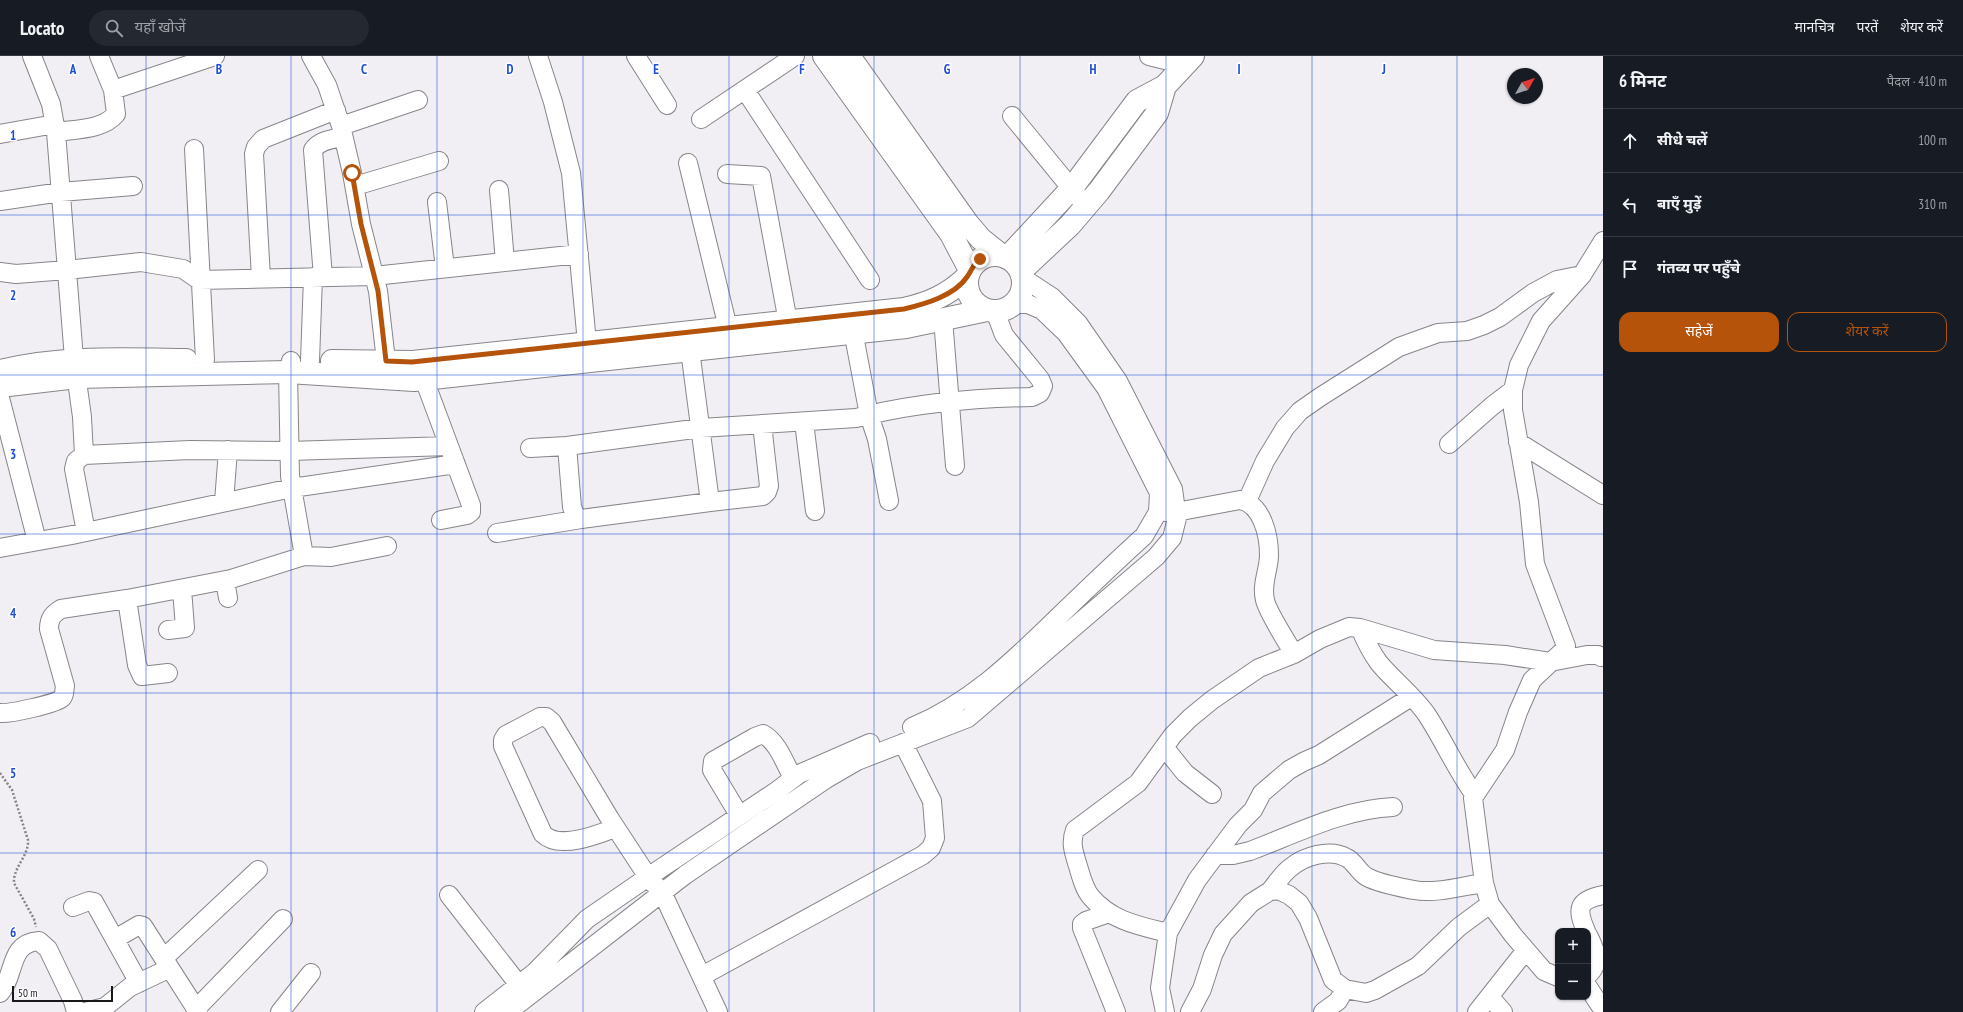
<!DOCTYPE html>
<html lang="hi">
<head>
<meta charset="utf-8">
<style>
	:root { --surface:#171b24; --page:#242831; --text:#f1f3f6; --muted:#9ea1a6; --line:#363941; --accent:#b45309 }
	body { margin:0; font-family:"PT Sans Narrow","Noto Sans Devanagari",sans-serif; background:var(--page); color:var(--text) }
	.controls { position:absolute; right:12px; bottom:12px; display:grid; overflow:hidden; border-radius:8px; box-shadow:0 1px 3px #0004 }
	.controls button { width:36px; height:36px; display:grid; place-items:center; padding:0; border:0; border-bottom:1px solid var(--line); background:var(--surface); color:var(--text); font:20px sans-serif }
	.compass { position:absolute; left:1507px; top:12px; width:36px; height:36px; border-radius:50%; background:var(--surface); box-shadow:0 1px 3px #0004; rotate:51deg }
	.scale { position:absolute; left:12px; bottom:10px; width:101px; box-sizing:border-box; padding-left:4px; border:2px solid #181719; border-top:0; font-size:11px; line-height:14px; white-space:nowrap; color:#181719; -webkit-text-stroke:3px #fefdff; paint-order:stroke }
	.stop { position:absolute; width:12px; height:12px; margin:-9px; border:3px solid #b45309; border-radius:50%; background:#fff }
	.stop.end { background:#b45309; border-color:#fff; box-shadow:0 1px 4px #0008 }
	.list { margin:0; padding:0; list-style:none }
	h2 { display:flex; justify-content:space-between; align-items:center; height:52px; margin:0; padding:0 16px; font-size:17px }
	h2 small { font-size:13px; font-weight:400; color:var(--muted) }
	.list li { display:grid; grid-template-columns:26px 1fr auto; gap:12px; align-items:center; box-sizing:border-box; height:64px; padding:0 16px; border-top:1px solid var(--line) }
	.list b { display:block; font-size:15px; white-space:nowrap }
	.list em { font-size:13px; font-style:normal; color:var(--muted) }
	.actions { display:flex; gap:8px; padding:12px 16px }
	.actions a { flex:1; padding:9px 0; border:1px solid var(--accent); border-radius:12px; text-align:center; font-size:14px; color:var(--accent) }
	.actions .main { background:var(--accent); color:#fff }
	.icon { flex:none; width:22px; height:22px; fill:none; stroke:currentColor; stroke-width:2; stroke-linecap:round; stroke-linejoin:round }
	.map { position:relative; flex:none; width:1603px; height:956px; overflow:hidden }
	header { display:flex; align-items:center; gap:24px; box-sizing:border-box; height:56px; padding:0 20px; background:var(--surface); border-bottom:1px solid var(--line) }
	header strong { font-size:19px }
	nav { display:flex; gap:22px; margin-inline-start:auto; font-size:14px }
	.search { width:280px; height:36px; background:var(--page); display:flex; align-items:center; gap:10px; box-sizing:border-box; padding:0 14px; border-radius:22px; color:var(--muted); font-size:15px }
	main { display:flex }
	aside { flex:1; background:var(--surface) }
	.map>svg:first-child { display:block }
</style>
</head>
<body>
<header>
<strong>Locato</strong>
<div class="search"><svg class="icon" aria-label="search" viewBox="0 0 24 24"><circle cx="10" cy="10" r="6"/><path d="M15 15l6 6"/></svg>यहाँ खोजें</div>
<nav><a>मानचित्र</a><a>परतें</a><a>शेयर करें</a></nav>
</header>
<main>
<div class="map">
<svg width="1603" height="956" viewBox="0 0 1603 956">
	<rect width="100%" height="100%" fill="#f1eff4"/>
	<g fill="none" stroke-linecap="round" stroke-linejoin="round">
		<g stroke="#87858a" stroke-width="20">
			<path id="minor" d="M32,0L51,48L56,76L74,303L82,361L84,399
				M311,0L327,29L341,70L352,117L361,168L378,235L386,305
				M538,0L553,46L571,117L587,287
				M636,0L667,49
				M1149,0L1185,9
				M113,34L215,0
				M745,34L870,224
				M1012,60L1080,143
				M701,63L795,0
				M341,70L418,44
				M56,76C76,73 103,74 116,58L113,34L99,0
				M0,78L55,68
				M194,93L205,304
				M688,107L728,272
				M727,118L761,120L788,266
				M355,130L439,105
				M499,134L505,206
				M0,145L61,136L133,130
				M437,146L445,212
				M0,216L16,218L67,214L141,206L183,213L199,224L374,220L579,198
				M323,221L313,94C319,84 333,83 343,81
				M261,222L254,98L256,91L263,83L336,54
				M943,263L955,410
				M310,305L313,221
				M424,323L471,449V456L467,459L441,464
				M0,342L37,485
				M804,366L815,455
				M1518,386L1603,439
				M1449,388L1492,350L1513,334
				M567,390L572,451L575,459L581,463L710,446L690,294
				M530,392L567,390L701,372L856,362L869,359L851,264
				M889,445L877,383L869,359C923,346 977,342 1032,341L1040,337L1043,330L1040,323L1004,279L995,255
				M1247,445L1265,405L1285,372L1300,355L1320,341L1399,291L1438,277L1467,275L1484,269L1500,261L1533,237L1557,224L1582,219
				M224,446L228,394
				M710,446L763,440L767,436L769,430L762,368
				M1165,456H1176L1240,444C1262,448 1269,479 1269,499C1269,514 1261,528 1265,544C1267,555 1287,586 1294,598
				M86,476L74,413L76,405L84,399L190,394L289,395L449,390
				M497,477L581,463
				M0,492L72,479L292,432L456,408
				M304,500L331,501L387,490
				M225,525L228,542
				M127,543L137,609L142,620L168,617
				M1360,572C1365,584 1371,596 1379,607C1394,625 1414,640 1427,659C1444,685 1456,713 1474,738
				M168,574L185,572L182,533
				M0,657C9,658 56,648 62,642C65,639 64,634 65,630L49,573C49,562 53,558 61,553L127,543L231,523L304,500L290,420L288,316L291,305
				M912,671C968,648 1011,607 1053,566C1083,537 1113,508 1144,480L1158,456L1159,437L1106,332L1066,277L1042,254L1028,248H1014
				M1164,691L1185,717L1212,738
				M739,759L712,714L713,705L755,681L763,678C778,686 785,708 793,722
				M615,772C597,779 559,794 543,778L503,690V684L506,679L540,661H546L552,666L610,763L648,821L663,838L718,956
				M1215,799H1233L1250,795C1295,778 1344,753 1393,751
				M1270,835C1276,828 1282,818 1290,812C1304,800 1330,792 1347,802C1355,806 1358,816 1367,821C1380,828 1399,831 1414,834C1436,838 1462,830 1484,827
				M449,839L519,929
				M73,851L89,845L94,846L139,927
				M1109,857L1086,865L1082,868V872L1116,956
				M1586,875C1576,852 1578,844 1603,839
				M1168,877C1140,870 1111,865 1091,841C1084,833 1081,820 1078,810C1074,797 1070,787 1075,774L1138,727L1173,679L1190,662L1212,644L1259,612L1294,598L1320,583L1349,571L1360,572L1434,594L1505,599L1550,606L1587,599H1598L1601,601
				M1588,879C1595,893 1602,906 1588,919
				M115,883L139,869L143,870L198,956
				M164,902L258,814
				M702,920L923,799L931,792L935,782L932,745L903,687
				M1558,921L1544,915L1513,879L1490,848L1484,827L1473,742L1505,694L1518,656L1532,624L1565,593L1566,590L1535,508L1529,446L1513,354V334L1519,309L1541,265L1582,219L1603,185
				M1588,931L1603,954
				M0,937C16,919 8,887 39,885L48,893L73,945L76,956
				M1490,941L1503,956
				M196,953L283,863
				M85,956L105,951L130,931L170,912
				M280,956L311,917
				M484,956L535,916L587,863L648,821L778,734L799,718L870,687
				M508,956L685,819L826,723L857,705L968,662L1156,501L1172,482L1177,462L1173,433L1118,325L1078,267L1052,241L1023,222
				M1165,956L1160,932L1168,877L1197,824L1238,769L1253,754L1262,737L1289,714L1303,706L1319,699L1411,641
				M1190,956L1202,933L1213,899L1223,878L1251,847L1270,835L1278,834L1289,839L1299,847L1308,862L1333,924L1345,933L1366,937L1375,934L1418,910L1459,871L1490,848
				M1323,956L1338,945L1345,933
				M1477,956L1526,894"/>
		</g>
		<g stroke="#87858a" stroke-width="24">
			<path id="major" d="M824,0L951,178L970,214
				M849,0L968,168L981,183L1001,199
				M967 227a28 28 0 1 1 56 0a28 28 0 1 1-56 0Z
				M1007,202L1072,132L1137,45L1165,30L1193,0
				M1021,215L1070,169L1099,135L1157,57L1165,30
				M332,305L413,306L904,253C930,247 948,239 967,221
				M0,315C61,300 123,303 186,304
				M0,330L77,321L288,316L414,324L906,271L987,254"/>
		</g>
		<path stroke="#858387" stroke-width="2.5" stroke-dasharray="2 2" stroke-linecap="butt" d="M0,717L12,734L28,784C29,800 13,811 14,827L34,863L36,871"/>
		<use href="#minor" stroke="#fff" stroke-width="18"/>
		<use href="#major" stroke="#fff" stroke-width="22"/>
	</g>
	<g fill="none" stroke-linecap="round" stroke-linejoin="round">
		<path stroke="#b45309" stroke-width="5" d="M352,117L361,168L378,235L386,305L412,306L904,253C925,248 954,240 967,221C972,214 973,208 980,203"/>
	</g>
	<path fill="none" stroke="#1d4ed8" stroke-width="1" stroke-opacity="0.55" d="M146,0V956M291,0V956M437,0V956M583,0V956M729,0V956M874,0V956M1020,0V956M1166,0V956M1312,0V956M1457,0V956M0,159H1603M0,319H1603M0,478H1603M0,637H1603M0,797H1603"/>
	<g font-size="13" text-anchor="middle" font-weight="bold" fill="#1d4ed8" stroke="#fefdff" stroke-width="3" stroke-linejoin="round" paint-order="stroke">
		<text x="73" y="18">A</text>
		<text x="219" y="18">B</text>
		<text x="364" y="18">C</text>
		<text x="510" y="18">D</text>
		<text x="656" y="18">E</text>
		<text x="802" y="18">F</text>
		<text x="947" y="18">G</text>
		<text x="1093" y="18">H</text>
		<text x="1239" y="18">I</text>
		<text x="1384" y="18">J</text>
		<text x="13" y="84">1</text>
		<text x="13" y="244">2</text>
		<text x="13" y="403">3</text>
		<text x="13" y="562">4</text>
		<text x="13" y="722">5</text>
		<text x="13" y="881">6</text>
	</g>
</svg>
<div class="controls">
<button>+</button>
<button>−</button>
</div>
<svg class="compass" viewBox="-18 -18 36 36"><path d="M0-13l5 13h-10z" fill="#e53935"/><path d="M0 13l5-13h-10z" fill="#9ea1a6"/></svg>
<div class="scale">50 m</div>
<div class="stop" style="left:352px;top:117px"></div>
<div class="stop end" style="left:980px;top:203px"></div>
</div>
<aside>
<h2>6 मिनट<small>पैदल · 410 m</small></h2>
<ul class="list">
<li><svg class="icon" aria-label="ahead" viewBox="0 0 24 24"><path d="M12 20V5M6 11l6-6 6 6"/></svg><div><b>सीधे चलें</b></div><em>100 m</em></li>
<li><svg class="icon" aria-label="left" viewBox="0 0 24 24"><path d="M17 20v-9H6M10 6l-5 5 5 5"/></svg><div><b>बाएँ मुड़ें</b></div><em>310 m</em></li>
<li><svg class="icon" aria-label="arrive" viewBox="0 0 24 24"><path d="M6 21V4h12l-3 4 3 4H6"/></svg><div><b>गंतव्य पर पहुँचे</b></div></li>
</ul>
<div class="actions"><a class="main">सहेजें</a><a>शेयर करें</a></div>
</aside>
</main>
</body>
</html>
